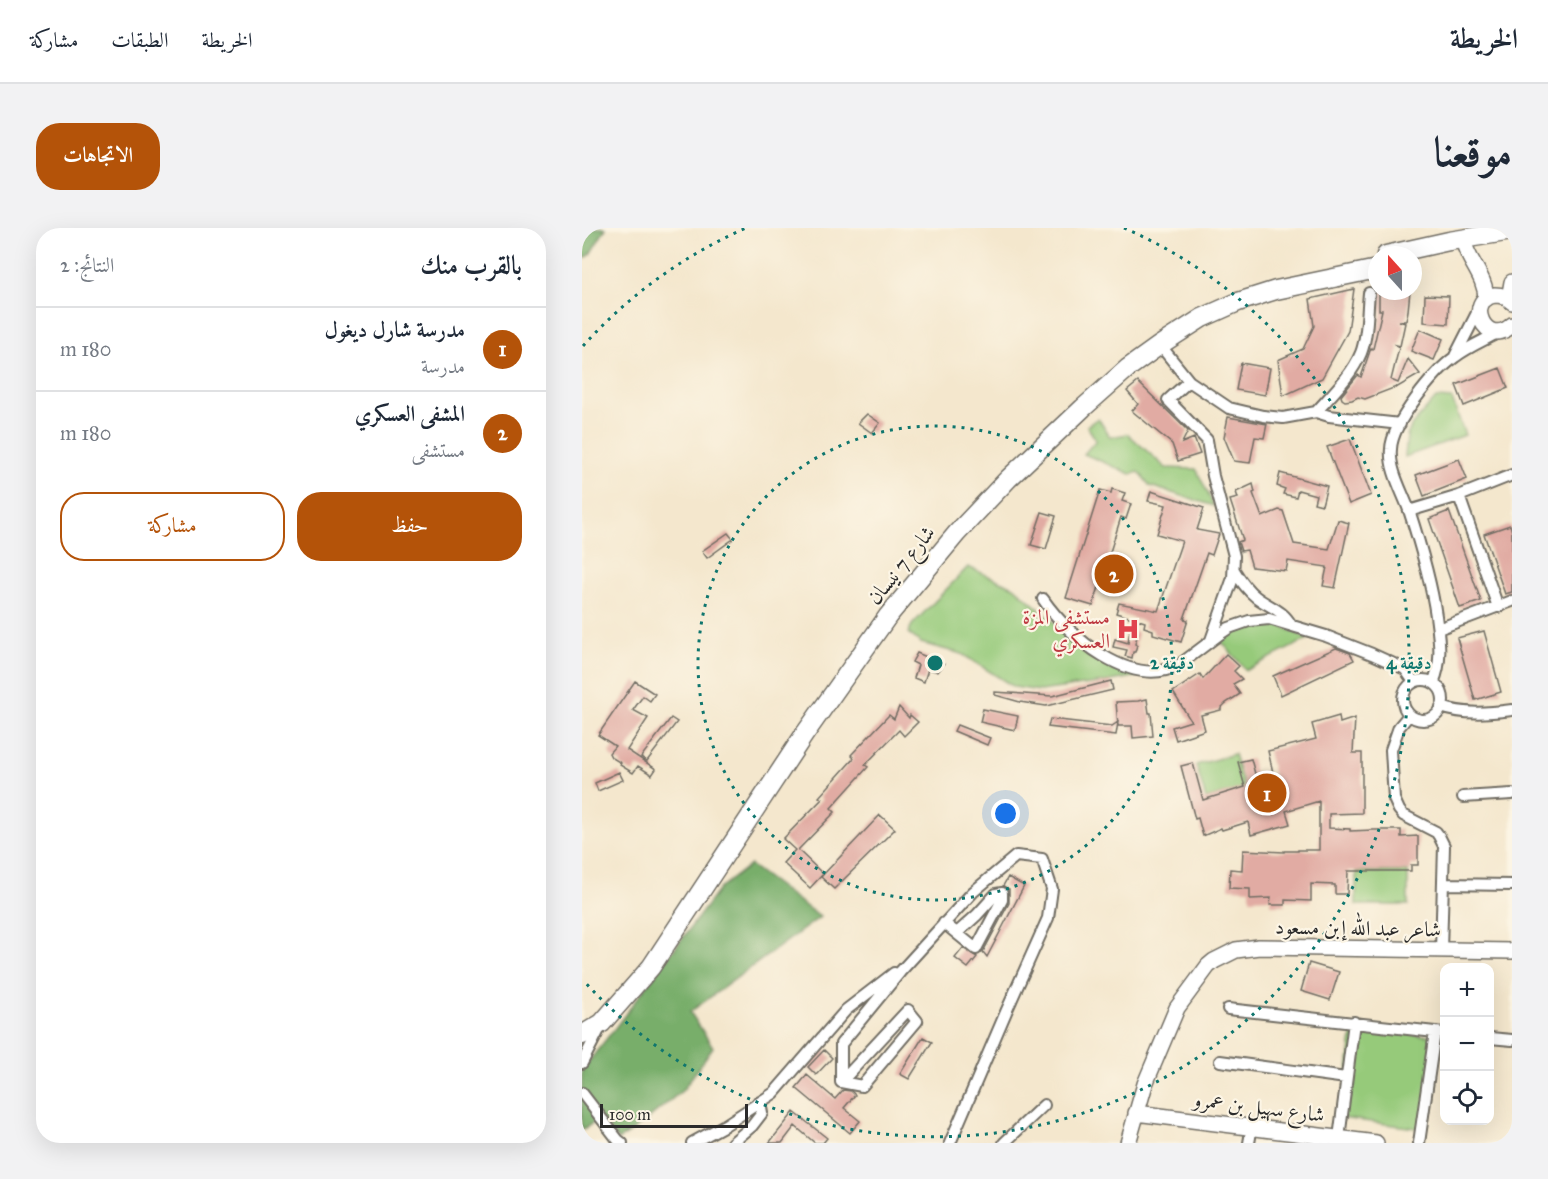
<!DOCTYPE html>
<html lang="ar">
<head>
<meta charset="utf-8">
<style>
	:root { --surface:#fff; --page:#f2f2f3; --text:#1f2937; --muted:#747a83; --line:#e0e1e3; --accent:#b45309 }
	body { margin:0; font-family:"IM FELL Great Primer",Amiri,serif; background:var(--page); color:var(--text); direction:rtl }
	.controls { position:absolute; right:18px; bottom:18px; display:grid; overflow:hidden; border-radius:12px; box-shadow:0 6px 24px #0002 }
	.controls button { width:54px; height:54px; display:grid; place-items:center; padding:0; border:0; border-bottom:2px solid var(--line); background:var(--surface); color:var(--text); font:30px sans-serif }
	.compass { position:absolute; left:786px; top:18px; width:54px; height:54px; border-radius:50%; background:var(--surface); box-shadow:0 6px 24px #0002; rotate:339deg }
	.scale { position:absolute; left:18px; bottom:15px; width:148px; box-sizing:border-box; padding-left:6px; border:3px solid #2b2b2b; border-top:0; font-size:16px; line-height:21px; white-space:nowrap; color:#2b2b2b; -webkit-text-stroke:4px #fcf5e5; paint-order:stroke }
	.you { position:absolute; left:424px; top:586px; width:21px; height:21px; margin:-15px; border:4px solid #fff; border-radius:50%; background:#1a73e8; box-shadow:0 0 0 9px #1a73e833 }
	.badge { display:grid; place-items:center; width:39px; height:39px; border-radius:50%; background:var(--accent); color:#fff; font-size:20px; font-weight:700 }
	.pin { position:absolute; translate:-50% -50%; border:3px solid #fff; box-shadow:0 2px 6px #0006 }
	.list { margin:0; padding:0; list-style:none }
	h2 { display:flex; justify-content:space-between; align-items:center; height:78px; margin:0; padding:0 24px; font-size:26px }
	h2 small { font-size:20px; font-weight:400; color:var(--muted) }
	.list li { display:grid; grid-template-columns:39px 1fr auto; gap:18px; align-items:center; box-sizing:border-box; height:84px; padding:0 24px; border-top:2px solid var(--line) }
	.list b { display:block; font-size:22px; white-space:nowrap }
	.list p { margin:0; font-size:20px; white-space:nowrap; color:var(--muted) }
	.list em { font-size:20px; font-style:normal; color:var(--muted) }
	.actions { display:flex; gap:12px; padding:18px 24px }
	.actions a { flex:1; padding:14px 0; border:2px solid var(--accent); border-radius:24px; text-align:center; font-size:21px; color:var(--accent) }
	.actions .main { background:var(--accent); color:#fff }
	.icon { flex:none; width:33px; height:33px; fill:none; stroke:currentColor; stroke-width:2; stroke-linecap:round; stroke-linejoin:round }
	.map { position:relative; flex:none; width:930px; height:915px; overflow:hidden; direction:ltr; border-radius:24px }
	header { display:flex; align-items:center; gap:36px; box-sizing:border-box; height:84px; padding:0 30px; background:var(--surface); border-bottom:2px solid var(--line) }
	header strong { font-size:28px }
	nav { display:flex; gap:33px; margin-inline-start:auto; font-size:21px }
	.intro { display:flex; align-items:center; justify-content:space-between; box-sizing:border-box; height:144px; padding:0 36px }
	h1 { margin:0; font-size:42px }
	.button { padding:15px 27px; border-radius:24px; background:var(--accent); color:#fff; font-size:21px; font-weight:700 }
	main { display:flex; gap:36px; padding:0 36px }
	aside { flex:1; background:var(--surface); border-radius:24px; box-shadow:0 6px 24px #0002 }
	.map>svg:first-child { display:block }
</style>
</head>
<body>
<header>
<strong>الخريطة</strong>
<nav><a>الخريطة</a><a>الطبقات</a><a>مشاركة</a></nav>
</header>
<div class="intro"><h1>موقعنا</h1><a class="button">الاتجاهات</a></div>
<main>
<div class="map">
<svg width="930" height="915" viewBox="0 0 930 915">
	<rect width="100%" height="100%" fill="#fcf5e5"/>
	<filter id="ink" filterUnits="userSpaceOnUse"><feTurbulence type="fractalNoise" baseFrequency=".0167" numOctaves="2"/><feDisplacementMap in="SourceGraphic" scale="12" xChannelSelector="R" yChannelSelector="G"/><feConvolveMatrix kernelMatrix="1 2 1 2 8 2 1 2 1" color-interpolation-filters="sRGB"/></filter>
	<filter id="wash" filterUnits="userSpaceOnUse"><feTurbulence type="fractalNoise" baseFrequency=".008" numOctaves="4" result="noise"/><feDisplacementMap in="SourceGraphic" scale="24" xChannelSelector="R" yChannelSelector="G"/><feGaussianBlur stdDeviation="1.35" result="paint"/><feColorMatrix in="noise" values="0 0 0 0 0 0 0 0 0 0 0 0 0 0 0 0 0 1.4 0 .05"/><feComposite in="paint" operator="in"/></filter>
	<g filter="url(#wash)">
		<rect width="100%" height="100%" fill="#f4e7cd"/>
		<path fill="#96ca7a" stroke="#607a52" stroke-width="1.5" d="M854,170L870,171L883,207L823,229L825,208L830,197Z
			M516,190L528,209L546,206L584,240L614,241L632,278L568,258L557,244L549,246L502,226L514,212L505,198Z
			M386,339L432,359L512,429L557,448L529,453L458,463L432,459L380,426L339,415L326,405L330,397Z
			M676,395L698,397L726,411L664,442L638,412L651,403Z
			M652,526L662,560L624,571L614,537Z
			M774,644H826V677H774Z
			M771,802L852,808L841,901L760,890Z"/>
		<path fill="#78ae6a" stroke="#526c4a" stroke-width="1.5" d="M0,0H24L7,28L0,31Z
			M168,637L238,689L108,784L131,819L101,862L52,902L36,912L19,890L0,902V842L33,800L138,660Z"/>
		<g id="blocks">
			<path fill="#e1aba3" d="M772,61L766,103L740,150L701,168L696,132L721,121L732,98L728,71Z
				M797,63H828L826,83L824,93H817L823,95L818,118L814,117L817,120L809,152L816,155L826,131L838,146L814,160V159L783,171L776,169L770,172L763,173L760,171L759,168L776,147L779,149L789,120L791,121L800,82H797Z
				M843,67L867,68L866,96L842,94Z
				M838,101L861,111L852,132L829,123Z
				M659,135L688,140L683,167L654,162Z
				M918,140L926,160L882,178L874,157Z
				M556,154L606,203L600,215L612,210L618,226L596,233L590,216L550,183L556,176L545,163Z
				M285,186L298,195L290,205L276,195Z
				M646,189L685,196L682,210L673,209L668,235L652,233L642,209Z
				M768,211L789,267L767,276L745,219Z
				M877,231L885,251L842,268L834,247Z
				M698,245L745,258L740,277L732,275L734,267L716,262L714,269L701,266L703,261L695,258Z
				M671,256L673,264L671,265L680,289L697,282L701,283L712,316L747,321L756,292L767,295L753,360L741,358L745,339L706,333L704,343L670,339L665,322L659,323L656,314L661,312L648,272L656,270L654,264Z
				M530,261L543,265L540,273L549,276L544,291L539,289L511,378L484,370L518,262L529,265Z
				M569,263L622,280L615,302L637,306L630,327L625,325L602,391L606,392L599,414L571,406V402L562,399L563,394L534,385L537,375L576,383L600,313L575,306L584,277L566,273Z
				M867,283L899,373L878,380L847,291Z
				M460,284L474,288L464,321L449,317Z
				M928,297L930,303V364L923,366L902,306Z
				M146,305L151,311L125,330L120,323Z
				M548,403L556,405L553,416L555,417L553,424H551L550,430L543,428L545,422L531,419L533,411L546,415Z
				M902,403L919,464L893,472L875,410Z
				M754,420L768,425L772,432L699,467L691,448Z
				M335,425L362,436L356,444L346,441L342,454L332,450L336,437L330,434Z
				M644,426L657,438L652,443L660,451L651,456L658,466L644,475L639,480V482L619,487L623,502L594,512L590,499L609,493L591,464L618,446L621,451Z
				M53,453L73,466L68,473L61,468L51,482L66,490L45,522L74,541L70,547L56,538L51,545L38,537L39,535L29,529L27,525L33,518L16,507Z
				M529,453L531,462L464,478L438,474L413,467V464L470,468Z
				M565,471L567,485H569L571,508L551,510L550,498H536L534,474L556,473Z
				M317,479L327,490L328,487L336,494L322,508L317,502L283,537L286,539L249,580L253,584L216,622L241,646L228,660L201,635L213,622L201,611L240,571L237,569L272,530L269,527L307,487L312,491Z
				M401,481L436,488L433,502L398,494Z
				M757,488L758,495L773,490L771,525H780V585L747,586V600L768,601V603L792,602H819V609L836,608V637H829V643H766L765,666H753V657L729,656V673L703,672V677H688L689,670L668,671V661L647,660L648,641L660,642L661,622L702,624V623H716V622H737V573L704,583L708,596L669,607L666,594L640,602L639,600L621,608L616,590L613,591L599,538L611,535L621,572L663,559L656,534L669,531L676,557L693,553L686,523L734,511L730,496Z
				M89,490L95,494L65,533L59,529Z
				M468,491L530,498L536,494L534,507L466,499Z
				M375,497L408,510L405,517L372,503Z
				M37,544L41,552L16,563L13,555Z
				M298,587L313,601L252,661L239,649Z
				M426,649L442,658L405,729L401,724L427,675V661L421,658Z
				M381,720L395,729L386,740L373,730Z
				M727,735L757,744L748,772L719,763Z
				M341,809L350,814L327,851L318,846Z
				M242,822L250,830L234,847L226,839Z
				M225,847L253,871L261,862L269,863L273,867L262,880L278,893L268,905L214,860Z
				M212,884L245,910L241,915H233L213,898L200,915H187Z"/>
		</g>
	</g>
	<g filter="url(#ink)">
		<use href="#blocks" fill-opacity="0" stroke="#716d64" stroke-width="1.5"/>
		<g fill="none" stroke-linecap="round" stroke-linejoin="round">
			<g stroke="#716d64" stroke-width="14">
				<path id="street" d="M578,117L607,153L647,180L681,188L701,190L734,184L747,188L764,190L818,196
					M873,128L897,81
					M607,153L586,172L625,212L631,248L652,328L651,350L629,412
					M734,184C750,166 770,147 779,125C786,107 785,84 787,65
					M877,268L916,379
					M827,283L877,268L930,247
					M652,342C658,352 665,362 674,369C687,379 701,382 709,397
					M461,371C487,409 549,462 597,437L638,406L647,400L667,393L687,391L744,408L790,426L823,441L832,454
					M856,401L930,373
					M821 472a20 20 0 1 1 40 0a20 20 0 1 1-40 0Z
					M851,455C861,433 857,410 854,388C849,352 838,316 827,282C820,263 807,241 809,221C810,195 852,144 873,129C886,119 903,112 917,104
					M859,479C883,487 905,485 930,482
					M827,487L817,499L809,522L812,571L817,582L821,587L854,604L857,608L862,618L859,723
					M881,569L930,566
					M861,656L930,657
					M362,695L394,721L420,672V665L414,666L395,687L375,705
					M646,781L862,805
					M326,782L335,793L280,858L259,854Z
					M908,810L930,812
					M638,833L764,850
					M0,835L19,798
					M259,854V816L318,744L391,664L434,628L460,631L470,661L466,690L424,784L368,915
					M0,865L36,912L40,915
					M757,910L772,794
					M110,915L143,897L192,865L264,782L312,745
					M150,915L170,898L180,885L178,874
					M422,915L462,877
					M667,915L670,898
					M837,915L853,804"/>
			</g>
			<g stroke="#716d64" stroke-width="18">
				<path id="secondary" d="M881,11C885,33 904,48 904,71
					M927,71L930,54
					M930,74C925,69 920,67 913,67C882,71 903,122 930,97
					M554,885L794,915
					M546,915L563,856L595,780L626,738L632,733L654,722L677,719L930,723"/>
			</g>
			<g stroke="#716d64" stroke-width="21">
				<path id="primary" d="M804,27L867,13L930,3
					M0,807L20,795L69,739L222,507L306,388L375,305L426,251L501,180L546,140L578,117L620,90L656,74L694,62L795,41"/>
			</g>
			<use href="#street" stroke="#fff" stroke-width="10"/>
			<use href="#secondary" stroke="#fff" stroke-width="15"/>
			<use href="#primary" stroke="#fff" stroke-width="18"/>
		</g>
	</g>
	<g fill="none" stroke="#0f766e" stroke-width="3" stroke-dasharray="3 6">
		<circle cx="353" cy="435" r="237"/>
		<path d="M1 118A474 474 0 0 1 164 0M542 0A474 474 0 1 1 1 752"/>
	</g>
	<defs>
		<g id="hospital-bare" transform="scale(1.8)"><path d="M-5-5h3v3.5h4V-5h3V5h-3V1.5h-4V5h-3Z" fill="#e0444e" stroke="#fcf5e5" stroke-width="2.5" paint-order="stroke"/></g>
	</defs>
	<g fill-rule="evenodd">
		<use href="#hospital-bare" x="546" y="401"/>
	</g>
	<g text-anchor="middle" dominant-baseline="central" stroke-width="4.5" stroke-linejoin="round" paint-order="stroke">
		<g font-size="21" fill="#2b2b2b" stroke="#fcf5e5">
			<text transform="translate(319 337) rotate(-51)">شارع 7 نيسان</text>
			<text transform="translate(776 700) rotate(1)">شاعر عبد الله إبن مسعود</text>
			<text transform="translate(677 879) rotate(7)">شارع سهيل بن عمرو</text>
		</g>
		<g font-size="21" fill="#be3a42" stroke="#fcf5e5" text-anchor="end">
			<text x="528" y="389">مستشفى المزة<tspan x="528" dy="24">العسكري</tspan></text>
		</g>
	</g>
	<circle cx="353" cy="435" r="9" fill="#0f766e" stroke="#fcf5e5" stroke-width="3"/>
	<g font-size="18" text-anchor="middle" font-weight="bold" fill="#0f766e" stroke="#fcf5e5" stroke-width="4.5" stroke-linejoin="round" paint-order="stroke">
		<text x="590" y="441">2 دقيقة</text>
		<text x="827" y="441">4 دقيقة</text>
	</g>
</svg>
<div class="controls">
<button>+</button>
<button>−</button>
<button><svg class="icon" aria-label="locate" viewBox="0 0 24 24"><circle cx="12" cy="12" r="6"/><path d="M12 2v4M12 18v4M2 12h4M18 12h4"/></svg></button>
</div>
<svg class="compass" viewBox="-18 -18 36 36"><path d="M0-13l5 13h-10z" fill="#e53935"/><path d="M0 13l5-13h-10z" fill="#747a83"/></svg>
<div class="scale">100 m</div>
<div class="you"></div>
<div class="pin badge" style="left:685px;top:565px">1</div>
<div class="pin badge" style="left:532px;top:346px">2</div>
</div>
<aside>
<h2>بالقرب منك<small>النتائج: 2</small></h2>
<ul class="list">
<li><span class="badge">1</span><div><b>مدرسة شارل ديغول</b><p>مدرسة</p></div><em>180 m</em></li>
<li><span class="badge">2</span><div><b>المشفى العسكري</b><p>مستشفى</p></div><em>180 m</em></li>
</ul>
<div class="actions"><a class="main">حفظ</a><a>مشاركة</a></div>
</aside>
</main>
</body>
</html>
